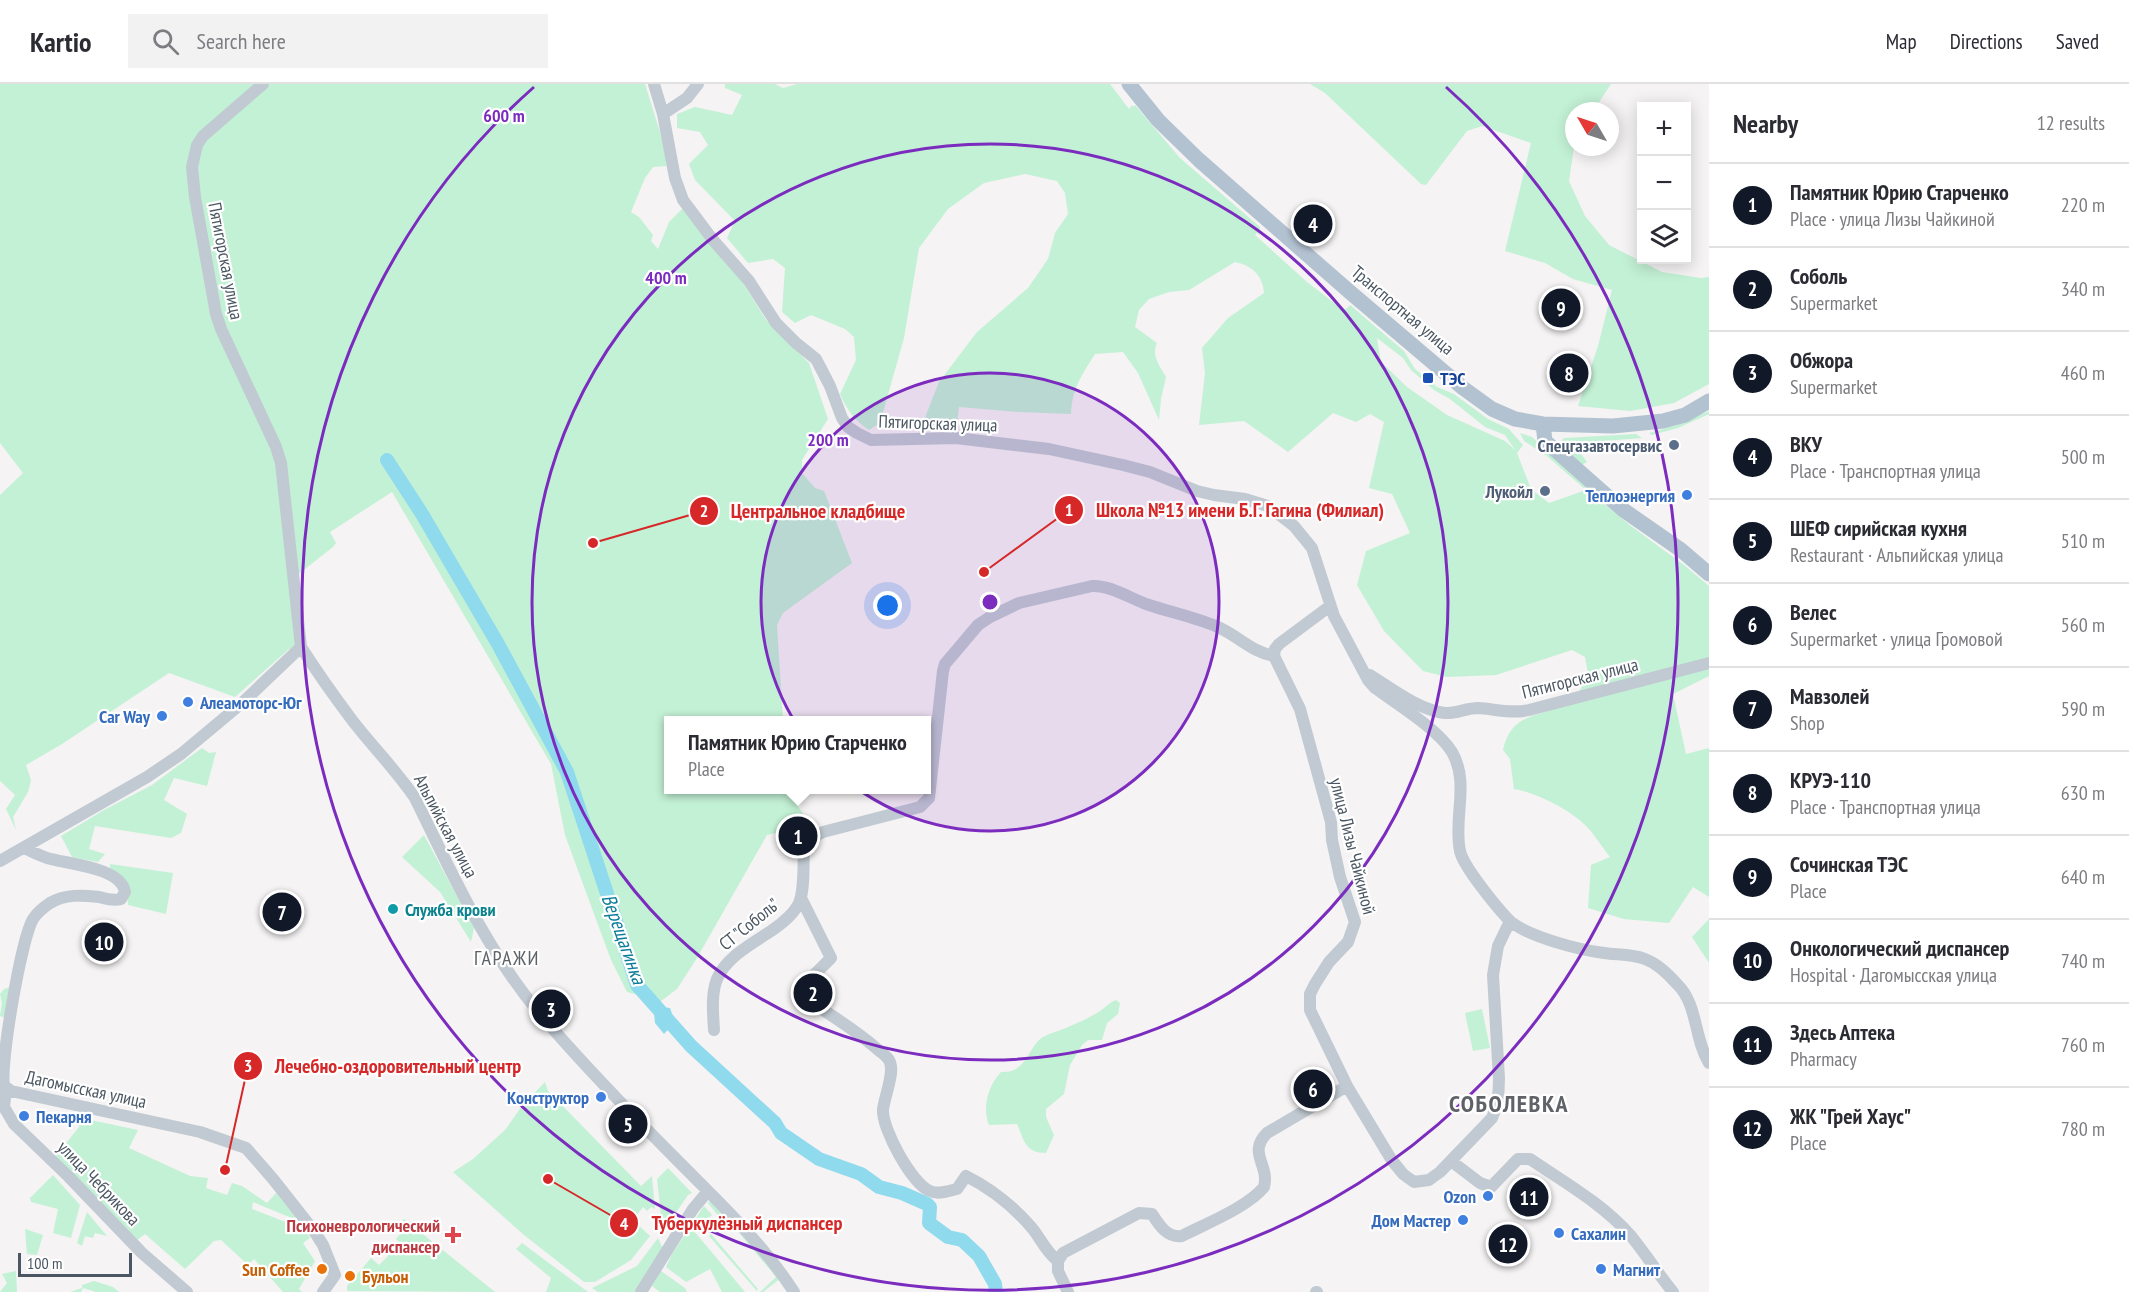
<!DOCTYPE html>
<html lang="en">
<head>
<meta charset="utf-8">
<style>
	:root { --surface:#fff; --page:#f2f2f3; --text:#2b2b33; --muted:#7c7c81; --line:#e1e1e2; --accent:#111827 }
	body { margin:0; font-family:"PT Sans Narrow",sans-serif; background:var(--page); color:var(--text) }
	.controls { position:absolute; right:18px; top:18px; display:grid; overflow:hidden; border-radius:0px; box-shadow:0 3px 15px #0003 }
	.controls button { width:54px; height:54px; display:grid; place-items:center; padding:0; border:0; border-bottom:2px solid var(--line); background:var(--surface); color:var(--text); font:30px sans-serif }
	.compass { position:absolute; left:1565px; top:18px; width:54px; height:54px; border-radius:50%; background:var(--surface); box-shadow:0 3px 15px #0003; rotate:309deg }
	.scale { position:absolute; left:18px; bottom:15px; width:114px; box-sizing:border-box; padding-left:6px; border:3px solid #4a5661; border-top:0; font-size:16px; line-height:21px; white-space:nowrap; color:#4a5661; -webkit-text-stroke:4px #fff; paint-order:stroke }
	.you { position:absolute; left:888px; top:522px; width:21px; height:21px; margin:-15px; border:4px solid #fff; border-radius:50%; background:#1a73e8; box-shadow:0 0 0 9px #1a73e833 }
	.badge { display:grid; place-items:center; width:39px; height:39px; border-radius:50%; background:var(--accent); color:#fff; font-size:20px; font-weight:700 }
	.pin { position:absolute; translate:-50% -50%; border:3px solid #fff; box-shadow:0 2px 6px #0006 }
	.popup { position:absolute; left:664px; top:632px; width:267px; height:78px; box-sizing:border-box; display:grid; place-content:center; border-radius:0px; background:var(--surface); filter:drop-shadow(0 2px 4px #0005); font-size:20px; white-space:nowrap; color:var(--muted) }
	.popup b { font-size:22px; color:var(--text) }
	.popup::after { content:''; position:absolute; left:50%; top:100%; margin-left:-12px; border:12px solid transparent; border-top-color:var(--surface) }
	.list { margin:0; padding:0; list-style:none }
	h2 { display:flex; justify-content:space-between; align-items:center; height:78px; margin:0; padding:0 24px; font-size:26px }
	h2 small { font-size:20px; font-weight:400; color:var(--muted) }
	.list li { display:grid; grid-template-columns:39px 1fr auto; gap:18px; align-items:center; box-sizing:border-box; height:84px; padding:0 24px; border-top:2px solid var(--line) }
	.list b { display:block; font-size:22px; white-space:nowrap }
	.list p { margin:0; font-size:20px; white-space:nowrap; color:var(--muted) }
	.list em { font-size:20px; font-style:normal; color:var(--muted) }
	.icon { flex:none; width:33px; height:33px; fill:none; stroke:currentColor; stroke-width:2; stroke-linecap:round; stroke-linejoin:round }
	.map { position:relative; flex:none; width:1709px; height:1208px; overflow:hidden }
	header { display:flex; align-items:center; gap:36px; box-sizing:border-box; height:84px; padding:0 30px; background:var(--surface); border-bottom:2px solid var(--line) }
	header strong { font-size:28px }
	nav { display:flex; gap:33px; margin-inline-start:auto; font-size:21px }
	.search { width:420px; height:54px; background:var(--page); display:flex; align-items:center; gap:15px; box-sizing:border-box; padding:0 21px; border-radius:0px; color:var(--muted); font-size:22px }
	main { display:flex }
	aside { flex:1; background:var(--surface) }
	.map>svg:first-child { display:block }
</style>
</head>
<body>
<header>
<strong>Kartio</strong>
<div class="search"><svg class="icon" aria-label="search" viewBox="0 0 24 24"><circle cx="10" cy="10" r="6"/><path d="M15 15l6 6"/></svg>Search here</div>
<nav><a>Map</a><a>Directions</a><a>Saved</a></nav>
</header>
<main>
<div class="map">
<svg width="1709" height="1208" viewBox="0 0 1709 1208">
	<rect width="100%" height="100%" fill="#f5f3f3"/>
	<path fill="#c3f1d5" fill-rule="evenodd" d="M0,0H645L664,61L667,82L653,83L645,94L631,128L639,133L653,151L651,157L658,165L669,138L683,124L736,188L766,236L809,279L828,335L802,376V389L815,404L824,407L852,479L783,529L777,541L783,636H669V706H788L810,741L767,751L697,874L677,905L661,917L627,908L611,876L565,751L551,680L392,408L330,448L336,459L333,463L296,492L298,572L289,565L235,613L169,589L62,660L26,681L31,696L28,708L13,733L16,746L6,725L15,711L0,697V411L23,389L0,359Z
		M725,0H775L783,4L797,0H1110L1129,25L1132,21L1133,23L1135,21L1180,74L1260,143V151L1257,149L1255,151L1307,198L1342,225H1346L1350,221L1404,267L1415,285L1437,303L1454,310L1488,335L1509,345L1523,361L1517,369L1531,405L1549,419L1586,406L1547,372L1524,357L1520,349L1532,353L1588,403L1587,406L1631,442L1684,481L1709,502V592L1673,610L1686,670L1709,664V813L1693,803L1669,839L1624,835L1588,824L1591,781L1610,773C1602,763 1595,751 1586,742C1571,726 1535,708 1514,705L1510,675L1503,666C1513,620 1552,638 1577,610C1582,605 1585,596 1588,590L1585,573L1572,566L1496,591L1447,593L1423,587L1384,547L1357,501L1366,467L1410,449L1392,410L1369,404L1384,338L1370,330L1356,338L1333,329L1288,368L1244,337L1199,341L1205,289L1202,264L1228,234L1264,209C1263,191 1251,181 1235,178L1189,206L1169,208L1149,215L1139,226L1135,243L1157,259C1151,272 1160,282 1166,293L1161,315L1159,336L1138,289L1123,268L1095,270C1082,291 1072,304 1071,330L1019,328L959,323L957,341H925L924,336L939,298L977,248L1028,204L1048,175L1055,149L1068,130L1065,109L1057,97L1025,90L984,99L948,125L919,164L904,254L880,339L869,346C855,337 847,326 840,310L856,276L854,253L845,245L811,231L795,239L782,228L785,184L773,175L748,179L727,154L735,137L695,96L689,80L708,61L700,48L677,44V30L695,23L732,31L742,11L725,4ZM1377,254L1403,274L1411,286L1434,306L1450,315L1485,343L1505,351L1515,366L1505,357L1447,331L1407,303L1381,278Z
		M1310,0H1611L1593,27H1574V63L1569,97L1585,132L1609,161L1662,188L1701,194L1709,193V300L1674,319L1630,327L1578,322L1598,262L1612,206L1573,195L1545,179L1505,167L1531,59L1482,42L1467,47L1426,101L1421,100L1325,9Z
		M1709,327V330L1678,344L1652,351L1649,349L1677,341Z
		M1636,350L1642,354L1577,359L1576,363L1587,378L1582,381L1561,361V357L1564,354Z
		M202,664L209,669L216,668L207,702L174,694L164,716L187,730L181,749L171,754L95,742L89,765L105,770L98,778L72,773L61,752L104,726L152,701Z
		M424,751L474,844L471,858L440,808L402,773Z
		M110,780L173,789L166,830L128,821L127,804L110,787Z
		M1709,835V879L1692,853Z
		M20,900L12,936L0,932L2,919L0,910L4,905Z
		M1116,916L1120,919L1118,930L1107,939L1102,956H1088L1082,961L1070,981L1064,1010L1046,1025V1033L1054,1051L1046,1069C1025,1069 1024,1056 1017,1040L989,1041C982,1023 988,1002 1001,988C1024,989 1026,971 1038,957C1044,951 1050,950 1058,947C1071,942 1085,936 1097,929C1104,925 1108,919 1116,916Z
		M1482,925L1490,964L1473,967L1465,929Z
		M545,998L548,1007L641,1102L652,1092L655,1125L651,1123L647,1127L643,1123L633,1136L650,1152L631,1176L595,1198H584L524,1151L453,1088L473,1075L505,1046L522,1022Z
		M81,1034L138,1046L129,1064L190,1092L208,1094L206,1104L227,1111L232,1099L242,1102L267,1119L276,1109L299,1137L253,1118L252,1125L306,1146L310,1154L303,1159L315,1177L299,1205L302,1208H283L254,1175L248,1181L221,1156L214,1157L185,1185L145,1150L137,1156L55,1073L79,1043Z
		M668,1084L692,1109L688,1111L664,1146L662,1141L657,1095Z
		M53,1091L80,1121L71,1154L53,1149L58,1125L31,1118L30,1114Z
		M712,1114L781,1194L763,1208H760L776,1193L724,1131L720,1134L708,1119Z
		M704,1122L712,1131L694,1147L745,1208H722L710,1185L686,1198L666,1183L672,1170Z
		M87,1128L107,1152L95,1149L93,1154L85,1152L82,1162L77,1159Z
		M404,1135L495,1208L347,1207V1202L371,1174L379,1181L388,1172L386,1168L398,1157L396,1155L400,1150L395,1143Z
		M25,1145L43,1151L37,1171L27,1170Z
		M711,1150L758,1205L757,1207L709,1152Z
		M658,1154L663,1165L635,1208H598L592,1204L637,1182Z
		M522,1159L588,1208H546L551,1194L516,1165Z
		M16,1187L17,1208H0L7,1199L2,1190Z
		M661,1187L685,1204L687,1208H660L652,1202Z
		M94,1197L113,1203L119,1208H96L83,1204L81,1208H70L82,1204V1201Z"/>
	<path fill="#90daee" d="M662,923L670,924L675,938L664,950L655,939L654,929Z"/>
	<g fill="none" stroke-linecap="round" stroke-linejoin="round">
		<path stroke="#90daee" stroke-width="14" d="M387,376L422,430L498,560L567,688L637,901L691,962L775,1039L781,1049L819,1075L861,1090L879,1103L902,1109L927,1120L930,1123L929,1139L948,1153L962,1156L979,1172L995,1200L996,1208"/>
		<path stroke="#c1cad2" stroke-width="12" d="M263,0L203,52L197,61L192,83L195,113L216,230L221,245L276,363L281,379L301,563C317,588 334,612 352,636C372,662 396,686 415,714C453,791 485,864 540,930C585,983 634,1033 683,1082C723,1122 763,1160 794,1208
			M654,0L663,30L675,94L683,116L713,156L749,197L776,239L796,259L816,275L830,302L842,334L848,343L857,349L871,356L956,354L1049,365L1123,381L1150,388L1197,407L1214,411L1245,415L1268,422L1294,442L1312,464L1334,532L1368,596L1375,604C1397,620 1439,646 1452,668C1470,699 1453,734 1460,767C1463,782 1495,821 1507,834C1523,852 1580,866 1604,869C1617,871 1632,870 1645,875C1656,879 1669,891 1677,900C1698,920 1694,955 1709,979
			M663,30L687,14L698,0
			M1330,522L1279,560L1275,565L1274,572L1300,625L1331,738L1332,756L1340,793L1355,838L1348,858L1329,878L1315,900L1310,910V926L1347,1002L1391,1075L1403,1090L1414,1098L1429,1096L1440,1088L1492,1034C1498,1022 1499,1009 1499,995L1493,891L1498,862L1510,837
			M1370,591C1392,605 1419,626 1445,629C1456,630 1466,624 1478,624C1495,625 1511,630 1529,626L1709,579
			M25,764C32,768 39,771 47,774C67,780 121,783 125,808L121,815C114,817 106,815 99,813C82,811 65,810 50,819C44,823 37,829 33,835C21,856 0,979 4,1002L11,1007L200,1048L246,1064L273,1095L314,1147L323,1161L335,1191L323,1208
			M0,777L147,693L181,670L242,619L301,563
			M801,814L831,874L797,908C823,927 851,942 876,964C880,968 886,971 889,976C896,987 884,1013 883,1026C882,1045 912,1100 930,1107C938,1111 948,1107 957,1105L966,1092C992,1105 1013,1122 1032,1144C1041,1155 1046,1168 1058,1177
			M714,946C713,930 711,910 717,895C726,873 753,859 771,847C781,840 792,832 798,821C805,809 803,781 804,766C806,756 814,752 823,748L920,723L929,714L943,587L945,580L978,541L990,533L1019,519L1092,502C1111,501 1131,515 1149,521C1173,529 1198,534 1220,544C1239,553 1254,569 1274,572
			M6,1004L4,1023L14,1040L68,1092L142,1169L187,1208
			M1451,1077L1480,1099L1491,1103L1518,1075H1530C1564,1098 1603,1120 1631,1152C1645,1169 1658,1190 1673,1208
			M1058,1177L1063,1169L1139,1129L1152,1130C1159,1141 1167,1154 1182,1152C1205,1140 1248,1123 1264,1103C1270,1081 1247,1069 1267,1049L1347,1002
			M1058,1177V1187L1068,1208
			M641,1208L693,1125L708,1107
			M1316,1208H1317"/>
		<path stroke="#b3c2d1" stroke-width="15" d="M1129,0L1158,36L1199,76L1351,209L1463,304L1492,325L1515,335L1543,340L1613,342L1663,337L1685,331L1709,317
			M1543,340L1545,357L1622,425L1681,466L1709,490"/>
	</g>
	<circle cx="990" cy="518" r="229" fill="#7b2cbf" fill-opacity=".12"/>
	<g fill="none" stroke="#7b2cbf" stroke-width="3">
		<circle cx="990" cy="518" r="229"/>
		<circle cx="990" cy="518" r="458"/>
		<path d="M1446 3A688 688 0 1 1 534 3"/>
	</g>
	<rect fill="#1a4fb4" stroke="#fff" stroke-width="2" x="1422" y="288" width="12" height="12" rx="3"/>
	<g fill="#5c6f8a" stroke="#fff" stroke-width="2">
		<circle cx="1674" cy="361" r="6"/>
		<circle cx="1545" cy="407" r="6"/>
	</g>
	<g fill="#3f7fe0" stroke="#fff" stroke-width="2">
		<circle cx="1687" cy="411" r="6"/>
		<circle cx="188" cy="618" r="6"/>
		<circle cx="162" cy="632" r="6"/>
		<circle cx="601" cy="1013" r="6"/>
		<circle cx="24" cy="1032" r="6"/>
		<circle cx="1488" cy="1112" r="6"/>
		<circle cx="1463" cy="1136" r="6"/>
		<circle cx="1559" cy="1149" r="6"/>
		<circle cx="1601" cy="1185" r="6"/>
	</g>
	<circle fill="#0f9aa8" stroke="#fff" stroke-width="2" cx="393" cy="825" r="6"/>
	<path fill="#e0444e" stroke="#fff" stroke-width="2" d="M450 1142h6v6h6v6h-6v6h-6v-6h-6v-6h6z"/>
	<g fill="#e8710a" stroke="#fff" stroke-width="2">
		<circle cx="322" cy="1185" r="6"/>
		<circle cx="350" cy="1192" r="6"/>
	</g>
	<g text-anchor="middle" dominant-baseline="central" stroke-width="4.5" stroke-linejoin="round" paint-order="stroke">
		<g font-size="18" fill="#4a5661" stroke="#fff">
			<text transform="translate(226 177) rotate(79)">Пятигорская улица</text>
			<text transform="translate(1403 226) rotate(40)">Транспортная улица</text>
			<text transform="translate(938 339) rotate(2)">Пятигорская улица</text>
			<text transform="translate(1580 594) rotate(-14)">Пятигорская улица</text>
			<text transform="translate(446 742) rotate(62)">Альпийская улица</text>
			<text transform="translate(1353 762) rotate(76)">улица Лизы Чайкиной</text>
			<text transform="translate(749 840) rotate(-39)">СТ "Соболь"</text>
			<text transform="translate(86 1005) rotate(12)">Дагомысская улица</text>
			<text transform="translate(99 1099) rotate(46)">улица Чебрикова</text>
		</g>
		<g font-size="18" font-weight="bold" fill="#164399" stroke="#fff" text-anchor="start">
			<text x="1440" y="294">ТЭС</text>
		</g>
		<g font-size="18" font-weight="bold" fill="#4e5e75" stroke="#fff" text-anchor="end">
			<text x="1662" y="361">Спецгазавтосервис</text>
			<text x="1533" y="407">Лукойл</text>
		</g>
		<g font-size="18" font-weight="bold" fill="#366cbe" stroke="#fff" text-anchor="end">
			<text x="1675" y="411">Теплоэнергия</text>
			<text x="200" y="618" text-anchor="start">Алеамоторс-Юг</text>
			<text x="150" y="632">Car Way</text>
			<text x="589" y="1013">Конструктор</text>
			<text x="36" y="1032" text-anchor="start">Пекарня</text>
			<text x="1476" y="1112">Ozon</text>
			<text x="1451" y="1136">Дом Мастер</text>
			<text x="1571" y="1149" text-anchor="start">Сахалин</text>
			<text x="1613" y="1185" text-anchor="start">Магнит</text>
		</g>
		<g font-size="18" font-weight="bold" fill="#0d838f" stroke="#fff" text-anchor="start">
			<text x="405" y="825">Служба крови</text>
		</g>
		<g font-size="18" font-weight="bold" fill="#be3a42" stroke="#fff" text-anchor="end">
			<text x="440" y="1141">Психоневрологический<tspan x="440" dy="21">диспансер</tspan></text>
		</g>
		<g font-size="18" font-weight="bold" fill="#c56008" stroke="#fff" text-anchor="end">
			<text x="310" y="1185">Sun Coffee</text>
			<text x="362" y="1192" text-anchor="start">Бульон</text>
		</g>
		<g font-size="20" font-style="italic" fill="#0c7c9b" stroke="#fff">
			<text transform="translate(624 855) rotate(70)">Верещагинка</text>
		</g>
		<g font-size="20" letter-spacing="1.5" fill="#5f6368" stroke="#fff">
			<text x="507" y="874">ГАРАЖИ</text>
		</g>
		<g font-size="24" font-weight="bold" letter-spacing="1.5" fill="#5f6368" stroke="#fff">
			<text x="1509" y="1019">СОБОЛЕВКА</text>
		</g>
	</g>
	<circle cx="990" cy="518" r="9" fill="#7b2cbf" stroke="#fff" stroke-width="3"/>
	<g font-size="18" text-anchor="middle" font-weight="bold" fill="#7b2cbf" stroke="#fff" stroke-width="4.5" stroke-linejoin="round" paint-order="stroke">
		<text x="504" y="38">600 m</text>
		<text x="666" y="200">400 m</text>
		<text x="828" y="362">200 m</text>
	</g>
	<path fill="none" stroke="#d62828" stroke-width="2" d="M984 488L1069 426M593 459L704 427M225 1086L248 982M548 1095L624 1139"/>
	<g fill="#d62828" stroke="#fff" stroke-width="2">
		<circle cx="984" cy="488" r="6"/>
		<circle cx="593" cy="459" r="6"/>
		<circle cx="225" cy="1086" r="6"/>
		<circle cx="548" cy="1095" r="6"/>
		<circle cx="1069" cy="426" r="15"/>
		<circle cx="704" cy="427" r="15"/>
		<circle cx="248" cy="982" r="15"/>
		<circle cx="624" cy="1139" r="15"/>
	</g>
	<g font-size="18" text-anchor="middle" font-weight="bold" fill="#fff">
		<text x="1069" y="432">1</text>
		<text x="704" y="433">2</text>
		<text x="248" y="988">3</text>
		<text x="624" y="1146">4</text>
	</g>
	<g font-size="20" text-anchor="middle" font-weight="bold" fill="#d62828" stroke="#fff" stroke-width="4.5" stroke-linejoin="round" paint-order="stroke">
		<text x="1240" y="433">Школа №13 имени Б.Г. Гагина (Филиал)</text>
		<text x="818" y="434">Центральное кладбище</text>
		<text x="398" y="989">Лечебно-оздоровительный центр</text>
		<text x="747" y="1146">Туберкулёзный диспансер</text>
	</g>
</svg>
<div class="controls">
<button>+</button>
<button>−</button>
<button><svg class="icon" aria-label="layers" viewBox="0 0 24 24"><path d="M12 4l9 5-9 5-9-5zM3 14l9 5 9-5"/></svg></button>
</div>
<svg class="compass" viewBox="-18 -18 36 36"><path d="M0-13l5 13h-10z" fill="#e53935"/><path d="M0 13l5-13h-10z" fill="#7c7c81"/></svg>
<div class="scale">100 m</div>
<div class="you"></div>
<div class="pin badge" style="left:798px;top:752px">1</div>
<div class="popup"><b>Памятник Юрию Старченко</b>Place</div>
<div class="pin badge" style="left:813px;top:909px">2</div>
<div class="pin badge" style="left:551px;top:925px">3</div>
<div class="pin badge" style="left:1313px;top:140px">4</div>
<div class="pin badge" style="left:628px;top:1040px">5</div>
<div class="pin badge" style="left:1313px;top:1005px">6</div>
<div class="pin badge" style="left:282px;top:828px">7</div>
<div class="pin badge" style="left:1569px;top:289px">8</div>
<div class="pin badge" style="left:1561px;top:224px">9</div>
<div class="pin badge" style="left:104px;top:858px">10</div>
<div class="pin badge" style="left:1529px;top:1113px">11</div>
<div class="pin badge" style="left:1508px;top:1160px">12</div>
</div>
<aside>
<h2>Nearby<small>12 results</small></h2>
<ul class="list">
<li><span class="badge">1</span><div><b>Памятник Юрию Старченко</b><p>Place · улица Лизы Чайкиной</p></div><em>220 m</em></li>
<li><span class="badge">2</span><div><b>Соболь</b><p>Supermarket</p></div><em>340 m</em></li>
<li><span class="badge">3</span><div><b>Обжора</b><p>Supermarket</p></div><em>460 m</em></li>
<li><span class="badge">4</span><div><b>ВКУ</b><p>Place · Транспортная улица</p></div><em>500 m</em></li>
<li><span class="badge">5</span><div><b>ШЕФ сирийская кухня</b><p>Restaurant · Альпийская улица</p></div><em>510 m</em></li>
<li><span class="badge">6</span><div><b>Велес</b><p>Supermarket · улица Громовой</p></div><em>560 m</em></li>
<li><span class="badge">7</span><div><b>Мавзолей</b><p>Shop</p></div><em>590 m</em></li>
<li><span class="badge">8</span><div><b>КРУЭ-110</b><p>Place · Транспортная улица</p></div><em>630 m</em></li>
<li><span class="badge">9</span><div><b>Сочинская ТЭС</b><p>Place</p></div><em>640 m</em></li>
<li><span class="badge">10</span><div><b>Онкологический диспансер</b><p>Hospital · Дагомысская улица</p></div><em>740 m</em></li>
<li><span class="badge">11</span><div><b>Здесь Аптека</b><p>Pharmacy</p></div><em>760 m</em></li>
<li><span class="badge">12</span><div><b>ЖК &quot;Грей Хаус&quot;</b><p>Place</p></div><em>780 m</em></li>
</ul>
</aside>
</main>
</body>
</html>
